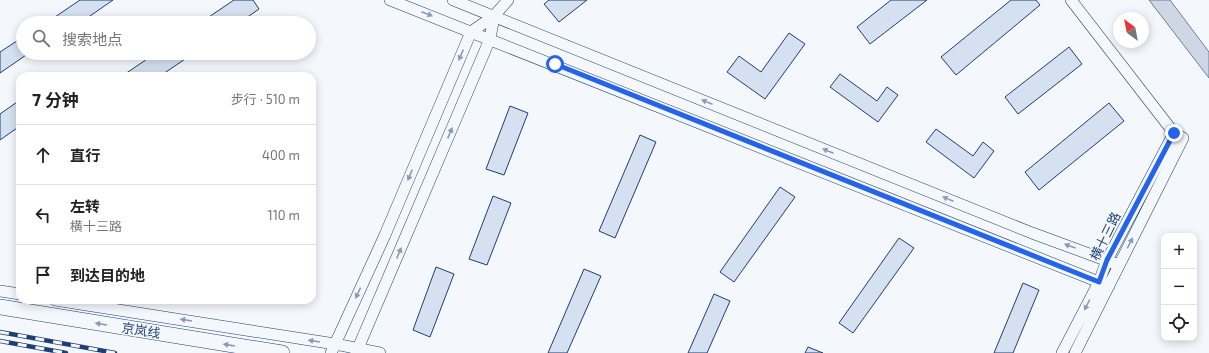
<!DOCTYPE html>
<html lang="zh">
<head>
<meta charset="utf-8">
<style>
	:root { --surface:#fff; --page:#f6f6f6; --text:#222; --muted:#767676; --line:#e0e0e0 }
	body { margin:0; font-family:"Exo 2","Noto Sans SC",sans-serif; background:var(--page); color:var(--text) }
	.controls { position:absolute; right:12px; bottom:12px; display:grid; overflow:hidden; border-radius:8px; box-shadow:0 2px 10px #0003 }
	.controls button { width:36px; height:36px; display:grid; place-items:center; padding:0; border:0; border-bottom:1px solid var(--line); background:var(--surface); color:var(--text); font:20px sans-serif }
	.compass { position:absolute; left:1113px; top:12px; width:36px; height:36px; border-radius:50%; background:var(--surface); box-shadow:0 2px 10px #0003; rotate:328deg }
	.stop { position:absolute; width:12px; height:12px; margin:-9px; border:3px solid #2563eb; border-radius:50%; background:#fff }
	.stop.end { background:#2563eb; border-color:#fff; box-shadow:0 1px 4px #0008 }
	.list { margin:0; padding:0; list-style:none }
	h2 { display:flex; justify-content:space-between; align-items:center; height:52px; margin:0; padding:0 16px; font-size:17px }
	h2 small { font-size:13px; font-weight:400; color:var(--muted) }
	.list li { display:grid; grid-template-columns:26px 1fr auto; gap:12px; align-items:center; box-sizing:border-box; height:60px; padding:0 16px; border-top:1px solid var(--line) }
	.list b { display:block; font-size:15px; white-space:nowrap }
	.list p { margin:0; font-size:13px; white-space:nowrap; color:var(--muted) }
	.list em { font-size:13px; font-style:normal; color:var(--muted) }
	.icon { flex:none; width:22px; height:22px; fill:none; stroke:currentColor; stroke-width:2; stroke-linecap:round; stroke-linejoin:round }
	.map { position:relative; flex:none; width:1209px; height:353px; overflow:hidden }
	.search { position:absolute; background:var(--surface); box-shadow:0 2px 10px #0003; left:16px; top:16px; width:300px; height:44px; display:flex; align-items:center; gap:10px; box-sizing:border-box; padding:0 14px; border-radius:22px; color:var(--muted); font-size:15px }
	.panel { position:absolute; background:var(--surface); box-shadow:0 2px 10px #0003; left:16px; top:72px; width:300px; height:232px; border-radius:12px }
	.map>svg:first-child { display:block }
</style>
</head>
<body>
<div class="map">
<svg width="1209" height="353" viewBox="0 0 1209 353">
	<rect width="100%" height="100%" fill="#f4f7fb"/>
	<path fill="#cfd7e4" stroke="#687fa3" d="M1149,0H1170L1209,52V78Z"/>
	<path fill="#d5e0f0" stroke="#1d3f73" d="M80,0H113L80,23H54L52,19Z
		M234,0H253L259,9L239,23H200Z
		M549,0H587L559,22L544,4Z
		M891,0H927L870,44L857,27Z
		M1011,0H1036L1040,5L956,75L941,57Z
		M789,33L805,44L765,99L727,72L739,56L761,72Z
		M23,37V53H29L0,73V52Z
		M1069,47L1082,64L1018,114L1005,97Z
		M156,53H194L160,76H122Z
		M840,74L877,101L887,87L898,95L878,122L830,87Z
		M20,100V126L0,140V114Z
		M1109,103L1124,121L1039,190L1025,172Z
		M510,106L528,113L504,175L486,169Z
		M936,129L973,156L983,142L994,151L974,178L926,142Z
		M640,135L656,142L615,238L599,231Z
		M780,187L795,197L734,282L720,272Z
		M493,196L511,203L487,265L469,259Z
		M899,238L914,248L853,333L839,323Z
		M436,267L454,274L430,337L413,330Z
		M584,269L601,276L567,353H548Z
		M1023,283L1039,290L1013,353H994Z
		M714,294L730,301L707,353H688Z
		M808,347L823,353H805Z"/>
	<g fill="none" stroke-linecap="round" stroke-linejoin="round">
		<g stroke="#1d3f73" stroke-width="12">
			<path id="tertiary" d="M390,0L1109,286
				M453,0L1032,233L1119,265
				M1071,0L1174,133L1183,138L1075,353
				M0,291L20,294
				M55,300L335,344L380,353
				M331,353L385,235L471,32L494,16L508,0
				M356,353L490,39L494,16
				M1062,353L1099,282L1107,260L1174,133"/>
		</g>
		<g stroke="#1d3f73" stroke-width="16">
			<path id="trunk" d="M0,307L282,353"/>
		</g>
		<use href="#tertiary" stroke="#f4f7fb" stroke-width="11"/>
		<use href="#trunk" stroke="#f4f7fb" stroke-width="15"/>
		<g stroke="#1d3f73" stroke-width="4.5">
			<path id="rail" d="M0,332L115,353
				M0,341L66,353"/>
		</g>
		<use href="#rail" stroke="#f4f7fb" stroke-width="3" stroke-dasharray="9" stroke-linecap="butt"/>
	</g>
	<defs><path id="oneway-solid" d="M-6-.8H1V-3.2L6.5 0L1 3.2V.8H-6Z"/></defs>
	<g fill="#889bb7">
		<use href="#oneway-solid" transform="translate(427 14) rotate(21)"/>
		<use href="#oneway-solid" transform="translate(461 55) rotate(113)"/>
		<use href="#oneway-solid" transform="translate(707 102) rotate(-158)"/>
		<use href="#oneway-solid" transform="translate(450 133) rotate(-67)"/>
		<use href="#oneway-solid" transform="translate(828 151) rotate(-158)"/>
		<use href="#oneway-solid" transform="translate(410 175) rotate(113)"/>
		<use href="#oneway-solid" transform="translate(948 199) rotate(-158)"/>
		<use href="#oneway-solid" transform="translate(1130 243) rotate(-63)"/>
		<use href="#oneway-solid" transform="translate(1070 246) rotate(-160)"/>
		<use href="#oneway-solid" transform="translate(399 253) rotate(-67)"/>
		<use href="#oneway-solid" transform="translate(358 293) rotate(115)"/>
		<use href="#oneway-solid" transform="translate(1087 305) rotate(117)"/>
		<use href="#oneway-solid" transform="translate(186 320) rotate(-171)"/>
		<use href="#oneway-solid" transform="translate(101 324) rotate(-171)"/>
		<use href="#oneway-solid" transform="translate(314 341) rotate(-171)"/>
		<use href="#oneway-solid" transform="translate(229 345) rotate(-171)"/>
	</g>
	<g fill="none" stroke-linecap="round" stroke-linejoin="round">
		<path stroke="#2563eb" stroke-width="5" d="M555,64L1099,282L1107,260L1174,133"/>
	</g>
	<g text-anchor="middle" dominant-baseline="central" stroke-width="3" stroke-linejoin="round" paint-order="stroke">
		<g font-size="13" fill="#1d3f73" stroke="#f4f7fb">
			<text transform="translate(1105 236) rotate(-64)">横十三路</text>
			<text transform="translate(141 330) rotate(9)">京岚线</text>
		</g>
	</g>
</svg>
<div class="controls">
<button>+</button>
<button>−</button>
<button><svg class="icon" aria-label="locate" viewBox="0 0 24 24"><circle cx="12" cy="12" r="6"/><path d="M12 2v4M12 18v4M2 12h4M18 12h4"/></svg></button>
</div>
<svg class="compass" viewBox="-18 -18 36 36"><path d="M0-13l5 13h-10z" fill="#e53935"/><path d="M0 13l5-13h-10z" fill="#767676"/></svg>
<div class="stop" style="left:555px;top:64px"></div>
<div class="stop end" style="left:1174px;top:133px"></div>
<div class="search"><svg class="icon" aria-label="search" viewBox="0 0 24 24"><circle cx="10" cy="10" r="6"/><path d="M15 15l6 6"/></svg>搜索地点</div>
<section class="panel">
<h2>7 分钟<small>步行 · 510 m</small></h2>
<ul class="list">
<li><svg class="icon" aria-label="ahead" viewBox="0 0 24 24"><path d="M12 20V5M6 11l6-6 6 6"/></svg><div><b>直行</b></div><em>400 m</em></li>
<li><svg class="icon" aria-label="left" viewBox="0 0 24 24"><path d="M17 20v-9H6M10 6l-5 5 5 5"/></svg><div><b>左转</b><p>横十三路</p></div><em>110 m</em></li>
<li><svg class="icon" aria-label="arrive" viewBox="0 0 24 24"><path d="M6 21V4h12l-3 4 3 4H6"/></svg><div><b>到达目的地</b></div></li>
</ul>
</section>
</div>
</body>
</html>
